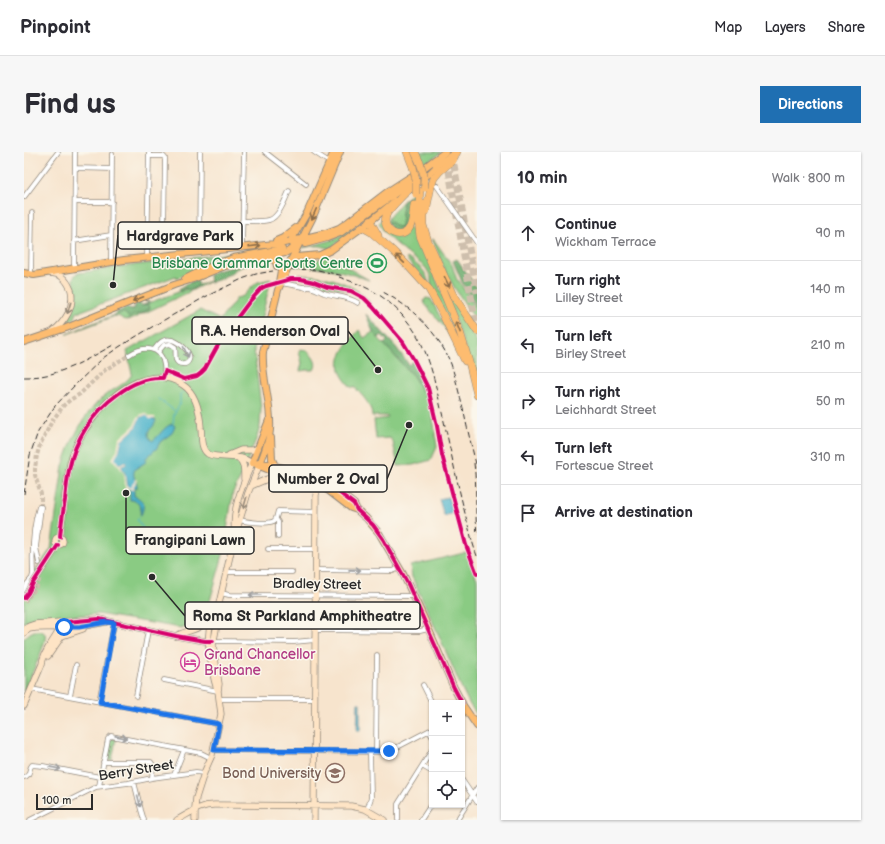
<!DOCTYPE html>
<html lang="en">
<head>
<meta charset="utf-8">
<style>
	:root { --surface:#fff; --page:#f7f7f7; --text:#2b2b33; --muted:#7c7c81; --line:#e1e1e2; --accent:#1f6fb2 }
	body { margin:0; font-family:"Balsamiq Sans",sans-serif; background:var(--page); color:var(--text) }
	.controls { position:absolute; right:12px; bottom:12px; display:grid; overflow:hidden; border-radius:0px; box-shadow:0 1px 3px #0004 }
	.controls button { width:36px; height:36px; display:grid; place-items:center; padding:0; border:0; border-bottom:1px solid var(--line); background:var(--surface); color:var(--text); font:20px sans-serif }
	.scale { position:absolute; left:12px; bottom:10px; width:57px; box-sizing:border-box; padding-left:4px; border:2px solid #2b2b2b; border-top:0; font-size:11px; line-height:14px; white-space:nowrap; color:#2b2b2b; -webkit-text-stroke:3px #fbf7ec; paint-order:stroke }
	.stop { position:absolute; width:12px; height:12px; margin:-9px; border:3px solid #1a73e8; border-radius:50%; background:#fff }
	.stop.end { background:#1a73e8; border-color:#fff; box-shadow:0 1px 4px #0008 }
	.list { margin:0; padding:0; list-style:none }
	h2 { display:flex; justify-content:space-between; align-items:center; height:52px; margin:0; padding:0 16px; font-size:17px }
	h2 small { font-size:13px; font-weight:400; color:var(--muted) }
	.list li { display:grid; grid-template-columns:26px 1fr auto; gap:12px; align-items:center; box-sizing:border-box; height:56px; padding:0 16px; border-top:1px solid var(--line) }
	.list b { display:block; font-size:15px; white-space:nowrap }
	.list p { margin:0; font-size:13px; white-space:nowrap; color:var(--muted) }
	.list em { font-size:13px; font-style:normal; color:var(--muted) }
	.icon { flex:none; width:22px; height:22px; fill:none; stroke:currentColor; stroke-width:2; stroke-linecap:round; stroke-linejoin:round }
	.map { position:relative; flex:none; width:453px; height:668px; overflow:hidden; border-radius:0px }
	header { display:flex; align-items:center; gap:24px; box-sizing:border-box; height:56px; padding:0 20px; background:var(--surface); border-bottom:1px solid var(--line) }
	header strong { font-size:19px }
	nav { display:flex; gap:22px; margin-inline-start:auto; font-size:14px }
	.intro { display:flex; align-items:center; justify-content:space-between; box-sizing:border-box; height:96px; padding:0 24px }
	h1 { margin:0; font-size:28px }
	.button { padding:10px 18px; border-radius:0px; background:var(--accent); color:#fff; font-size:14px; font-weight:700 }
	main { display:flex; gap:24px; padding:0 24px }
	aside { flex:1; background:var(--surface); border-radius:0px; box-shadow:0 1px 3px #0004 }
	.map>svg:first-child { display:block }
</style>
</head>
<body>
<header>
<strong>Pinpoint</strong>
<nav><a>Map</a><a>Layers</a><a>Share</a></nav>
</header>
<div class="intro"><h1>Find us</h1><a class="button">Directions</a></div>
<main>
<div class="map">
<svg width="453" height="668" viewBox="0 0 453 668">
	<rect width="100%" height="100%" fill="#fbf7ec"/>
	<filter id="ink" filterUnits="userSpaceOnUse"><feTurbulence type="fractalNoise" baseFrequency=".025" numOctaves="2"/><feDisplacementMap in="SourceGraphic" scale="8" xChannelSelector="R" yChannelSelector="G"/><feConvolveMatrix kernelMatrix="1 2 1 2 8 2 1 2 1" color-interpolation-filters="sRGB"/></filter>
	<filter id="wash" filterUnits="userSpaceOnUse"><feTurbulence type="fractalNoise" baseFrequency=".012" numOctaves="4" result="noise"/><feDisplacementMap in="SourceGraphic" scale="16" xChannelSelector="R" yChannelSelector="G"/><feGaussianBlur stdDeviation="0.9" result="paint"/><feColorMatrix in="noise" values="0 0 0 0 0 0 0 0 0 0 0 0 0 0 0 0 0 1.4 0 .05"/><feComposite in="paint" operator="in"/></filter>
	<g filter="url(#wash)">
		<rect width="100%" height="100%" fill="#f7e4cd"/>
		<path fill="#8acb83" stroke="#5a7b57" d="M395,0H418L401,12Z
			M379,49L377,75H372L367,70H363L365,65Z
			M359,65L360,76L392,77L435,184H433L414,147L407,135V125L402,116C389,105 361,87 355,71Z
			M330,76H333L305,97C297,92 287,94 279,96V95C289,93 299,91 307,88C315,85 322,78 330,76Z
			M408,86L410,88L428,113L433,128L435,129L453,159V166L449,164L430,135L422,121Z
			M224,99V100C199,106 177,116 153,126L152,124L52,161C52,167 49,168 44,169H43C52,154 53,144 49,128C50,124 51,122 55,121L102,114Z
			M302,105L305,108V110L310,112L312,109L345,128C318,118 297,114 268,114L270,111L274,109L292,108Z
			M383,106C392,112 404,119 404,131L382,107Z
			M224,112C204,120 184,130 165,140C146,149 127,158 108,167C98,170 99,164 91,164L43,182L64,173L160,138L186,129L185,128C192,118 212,115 224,112Z
			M266,123C295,122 327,127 346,151L336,143L325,138L303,134L284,127L266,126Z
			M247,127L230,197L237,256L236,274L233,285L216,327L209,340L199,403L185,452L178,463L170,471L157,476L74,462L28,465L9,467L0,471V442L8,423L27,397L39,314C47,288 59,263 79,245C88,237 102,233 108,222L103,199L176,158L196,168L213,146L219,144L231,132L234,130Z
			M422,136L453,190V231L421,137Z
			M402,146L407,147L426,184L420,175L401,152L400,148Z
			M335,178L340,186L349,180L389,224L403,247L407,258L410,272L413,295L407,308L389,313L374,314L369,290L366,286L352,287L350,268L364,266L363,264H348C348,252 337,243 330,234L328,236C324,232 320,227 318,223C309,206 325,190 335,178Z
			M276,197L282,198C288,203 295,211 290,218H283L276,219L278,211L275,199Z
			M444,400L448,415L453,427V563L446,553L439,539L412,477L388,425L386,414Z
			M10,479C13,479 19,478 21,482C25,487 3,532 0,540V486L6,481Z
			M88,586L92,587L88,608H84L82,607L86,588Z"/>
		<path fill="#6faf71" stroke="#4d6d4e" d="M391,38L386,71L381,79L370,80L363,70H367C370,73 372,76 377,75L379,49Z
			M433,107L453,136V156L445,142L438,130L429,109Z
			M209,115L210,119L209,121C203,123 201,124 196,127C192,129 189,129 186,131L185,123L191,119Z
			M172,128L174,130V134L167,138L160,136L157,140L155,139V137L159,135L161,132Z
			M123,148L126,156L117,162L110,163L105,166L101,161H97L91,164L90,163C92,159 99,158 103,155L106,158L110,157L111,153L113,151H116L118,154L123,152Z
			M342,162L372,195L385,213L389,209L403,237L405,247H403L389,224L360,192L363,189L358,183L355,186L349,180Z"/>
		<path fill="#4cb3cb" stroke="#3c6f7b" d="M122,263L128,267H130L132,268C130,278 118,279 128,289C136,284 139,275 148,272L151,274L150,277L148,281L136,290L133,296L121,307L123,309L116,314L111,317C107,325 114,329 113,336L111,335L110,337H109V338L110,339V344C121,348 121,354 117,363L116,362L117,357L114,351L109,348H106V338L104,337C103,335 103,333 103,330C102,324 100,319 97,314L102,312L101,310L95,312L90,307L95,298L97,289L111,276L116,265Z
			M424,345L429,361L420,364L415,347Z
			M334,551H336V579H333Z"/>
		<path fill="#f7e4cd" d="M122,261L126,265H131V267H126L122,263L116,265L111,276L97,289L95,298L91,307L95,312L101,310L102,312L97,314L102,325L103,334L107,336L109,331H110L111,327L113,328L111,332L110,333L109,338L101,336V328L100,322L95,314L88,307L93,299L95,287L110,274L114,265H116V263Z"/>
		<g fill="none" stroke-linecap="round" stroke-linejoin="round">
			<path stroke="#4cb3cb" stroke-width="1" d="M135,247C140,252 147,255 152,260
				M149,273L150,262L155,254L156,251V243L159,240
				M117,363L113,368L127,387
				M127,387L130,391"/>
		</g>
	</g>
	<g filter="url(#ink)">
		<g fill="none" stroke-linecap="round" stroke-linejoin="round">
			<path stroke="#cebfad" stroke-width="4" stroke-dasharray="4 2" stroke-linecap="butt" d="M17,355V342L11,323V316L13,303L16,293L28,269L40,253L46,248L56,242L81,218L105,203
				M0,450C13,435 18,432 15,411"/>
			<path stroke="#cebfad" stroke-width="7" stroke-dasharray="7 3.5" stroke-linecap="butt" d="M428,2L453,141
				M423,8L453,178"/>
			<g stroke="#91887c" stroke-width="5.5">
				<path id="street" d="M241,0L282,32
					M290,0L305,10
					M125,4H139L141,6L140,80
					M51,16L88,17
					M413,34L453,91
					M0,45L34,0
					M51,50H88
					M218,69C226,69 238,70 245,68C255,65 261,48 265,39
					M50,89L87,83
					M218,95L220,0
					M175,100L176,0
					M123,106L125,0
					M87,110L88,2
					M50,116L51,0
					M7,123L8,61
					M257,131L279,135L282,136
					M279,135C287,133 293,138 300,141C312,145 324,144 334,151
					M130,198C135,191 139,186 148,188C155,190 168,200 165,208C163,214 154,213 152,208C151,204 152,199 151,195L146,192L140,193L134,200
					M105,203C118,194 137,193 140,213C141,217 140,221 139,226
					M252,367L254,370V385
					M216,368C223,370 247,373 251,368C253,365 253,361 254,359L292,360
					M244,397H292
					M15,411L12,395L17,355
					M292,418L369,419L376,416
					M202,420H268
					M0,440L3,432L8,426L9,422C8,400 8,376 15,355
					M197,441L205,443L390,444
					M291,478L396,479L404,477
					M189,489L270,490L291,488
					M140,528L194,539
					M399,533L408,551
					M7,537L195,572
					M46,544L52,513
					M112,544L124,478
					M195,547H291
					M75,550L90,471
					M405,579L408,584
					M190,598L364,600L408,577
					M352,600L353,503
					M79,610H127L129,613L128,626
					M398,614L408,620
					M150,623L160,598
					M0,625C7,624 4,617 8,613L19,614L76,625
					M438,628L453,650
					M110,630L117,658L120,668
					M75,634L84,587L87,584L177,601L187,606
					M343,658L347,646L346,600
					M6,668L72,635L104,631L128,626L172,620L180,621
					M374,668V652L408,598
					M397,668L408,651
					M433,668L453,636"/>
			</g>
			<g stroke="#91887c" stroke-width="7">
				<path id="secondary" d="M26,121C30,122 35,122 38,125C42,128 45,133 47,138C51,155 41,170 28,180
					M205,303L217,298H229L234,296
					M214,306C221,311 220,319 220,327
					M227,334L250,324L260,322
					M31 389a4 4 0 1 1 8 0a4 4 0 1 1-8 0Z
					M36,385C38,371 40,357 41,343C43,330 44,317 48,304C52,293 58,281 65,272C84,244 124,210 159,233C173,242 176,261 177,276C178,285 176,296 184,302C191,306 208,304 217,306C221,307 225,309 228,311C219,332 207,358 211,382
					M0,477L5,474L11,472L75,467L152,484L181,489H188
					M0,481L5,477L12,476L55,475L82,470
					M38,484L59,477
					M152,484C157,481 163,480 168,478C176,476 182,471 188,466
					M24,504L38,484L41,472
					M194,539C190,531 189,523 188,514C184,495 181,473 194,456L211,382L214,374L224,341L235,314
					M0,554L18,512C19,500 29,490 34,480C35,477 36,473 37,470
					M153,668C166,661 176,653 190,653L327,654L341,657L360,668
					M171,668V655L172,646L180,621L188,603L197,562L194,539L195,532L189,493L195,462L194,456
					M290,668L292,343L293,339L298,331"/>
			</g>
			<g stroke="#91887c" stroke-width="8">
				<path id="primary" d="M412,14L432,0
					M380,42L405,22L415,12
					M252,89L259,86L272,76
					M266,90L283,61L310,0
					M281,92L303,86L316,81L390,28
					M243,105C249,105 252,109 253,114
					M267,108L273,105L296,103L307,98L344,71L371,49
					M267,108L288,67L316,0
					M0,121L10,123L100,108L260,91L302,81L315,76L324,70L366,38L397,18L421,0
					M161,127L183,116L209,106L258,97
					M0,190L42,176L104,151L150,133L169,127L201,114L218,110L261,101L265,99L277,88
					M247,286L248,307L251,314
					M228,311L245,312L292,325L310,336L330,352L333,358L342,366L355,381L379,422L399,464L430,536L438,551
					M228,311L245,268
					M233,313L248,319L291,331L305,339L327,356L333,358
					M235,314C240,302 245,290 246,278C248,251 237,226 239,200L254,138L257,131
					M438,552L453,574"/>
			</g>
			<g stroke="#91887c" stroke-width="8">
				<path id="highway" d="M383,0L389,15
					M391,0L396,11
					M396,39L394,67L396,84L436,180L445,210L453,243
					M382,40C376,47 364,57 362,64C357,80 379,90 386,75C389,69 389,60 390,53
					M399,52V73L404,89L429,143L453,179
					M402,59L407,35L410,26L416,19L428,9L433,0
					M346,69L354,83
					M338,75L347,80L369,99L384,114L404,136L417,159L441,209"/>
			</g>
			<use href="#street" stroke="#fff" stroke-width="4"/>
			<use href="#secondary" stroke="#fee4c5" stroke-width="5.5"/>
			<use href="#primary" stroke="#fdbc6f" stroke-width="6"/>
			<use href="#highway" stroke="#fdbc6f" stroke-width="7"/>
			<path stroke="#2b2b2b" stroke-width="1" stroke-dasharray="6 3" stroke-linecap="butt" d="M267,117L294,118L320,124
				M315,125C341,134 358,141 377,162C405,191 410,228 419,265C427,300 434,335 443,369C446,381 449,393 453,404
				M359,140C389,156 414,180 427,212C432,227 435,242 439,256C443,276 448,296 453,316
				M0,225C34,226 62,208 91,192
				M450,311C453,335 451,359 453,383
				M0,342L6,303L14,280L31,254L52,232L79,206L95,195L113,184L133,172L181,145L218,127L232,122L249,119"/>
			<g stroke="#91887c" stroke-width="7" stroke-linecap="butt">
				<path id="secondary-bridge" d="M0,446L4,441L9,431L31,398"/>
			</g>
			<g stroke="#91887c" stroke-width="8" stroke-linecap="butt">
				<path id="primary-bridge" d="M255,130L258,113
					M257,131L265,113"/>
			</g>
			<g stroke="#91887c" stroke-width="8" stroke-linecap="butt">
				<path id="highway-bridge" d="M396,11L400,23L401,36
					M389,15L392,28V42"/>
			</g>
			<use href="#secondary-bridge" stroke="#fee4c5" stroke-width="5.5"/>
			<use href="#primary-bridge" stroke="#fdbc6f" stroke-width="6"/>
			<use href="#highway-bridge" stroke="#fdbc6f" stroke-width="7"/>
			<g stroke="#fbf7ec" stroke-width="6">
				<path id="cycleway" d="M251,314L282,322L292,325L300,329L330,352L333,358L349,373L359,387L384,432L430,536L438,551
					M36,385C37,373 39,360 41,348C42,338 43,328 45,318C51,287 69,260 94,242C108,231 122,225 139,226L141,219L160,227L173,224L177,221L181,217L198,186L225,150L238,136L242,134L267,127H277L290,130L303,135L327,139L340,146L349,155L379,190L390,208L404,236L413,274L418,303L425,329L442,393L453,422
					M0,446L4,441L9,431L34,393
					M42,470L75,467L152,484L181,489H189"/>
			</g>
			<use href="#cycleway" stroke="#d6006c" stroke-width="4"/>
		</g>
		<defs><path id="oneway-shaft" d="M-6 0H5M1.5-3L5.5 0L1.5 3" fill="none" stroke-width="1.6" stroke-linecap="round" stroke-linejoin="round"/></defs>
		<g stroke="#8a6c4a">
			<use href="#oneway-shaft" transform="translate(290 62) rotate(114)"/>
			<use href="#oneway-shaft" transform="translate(231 94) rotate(-7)"/>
			<use href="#oneway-shaft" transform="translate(376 107) rotate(-136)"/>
			<use href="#oneway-shaft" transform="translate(423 130) rotate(64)"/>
			<use href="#oneway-shaft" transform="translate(114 147) rotate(159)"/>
			<use href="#oneway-shaft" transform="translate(434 175) rotate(-111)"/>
		</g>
		<g stroke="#948878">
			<use href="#oneway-shaft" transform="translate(45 156) rotate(107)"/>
			<use href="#oneway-shaft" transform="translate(221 351) rotate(106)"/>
		</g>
		<g stroke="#a0a0a0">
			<use href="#oneway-shaft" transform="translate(162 200) rotate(64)"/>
			<use href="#oneway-shaft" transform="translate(331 418) rotate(1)"/>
			<use href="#oneway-shaft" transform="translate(231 443) rotate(-180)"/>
			<use href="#oneway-shaft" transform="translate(97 585) rotate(11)"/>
			<use href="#oneway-shaft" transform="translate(31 616) rotate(11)"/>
			<use href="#oneway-shaft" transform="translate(115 649) rotate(76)"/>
		</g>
	</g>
	<g fill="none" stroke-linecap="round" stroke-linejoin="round" filter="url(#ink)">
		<path stroke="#1a73e8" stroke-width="5" d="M40,475H55L83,470L90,471L76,550L195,572L190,598L365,599"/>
	</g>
	<defs>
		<g id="stadium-ring" transform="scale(1)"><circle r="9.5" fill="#fbf7ec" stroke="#2e9e5b" stroke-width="1.5"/><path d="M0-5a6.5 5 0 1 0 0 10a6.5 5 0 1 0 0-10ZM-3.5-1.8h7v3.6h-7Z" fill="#2e9e5b"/></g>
		<g id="hotel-ring" transform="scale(1)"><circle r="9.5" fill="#fbf7ec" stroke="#d1479c" stroke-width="1.5"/><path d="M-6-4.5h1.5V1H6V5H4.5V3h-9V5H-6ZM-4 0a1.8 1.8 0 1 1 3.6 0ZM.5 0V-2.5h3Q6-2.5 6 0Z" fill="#d1479c"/></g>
		<g id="university-ring" transform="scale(1)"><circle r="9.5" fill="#fbf7ec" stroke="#8d6e63" stroke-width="1.5"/><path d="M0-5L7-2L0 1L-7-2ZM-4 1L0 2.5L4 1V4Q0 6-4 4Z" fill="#8d6e63"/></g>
	</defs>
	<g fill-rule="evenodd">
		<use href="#stadium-ring" x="353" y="111"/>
		<use href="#hotel-ring" x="166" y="510"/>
		<use href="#university-ring" x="311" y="621"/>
	</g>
	<g text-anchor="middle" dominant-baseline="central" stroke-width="3" stroke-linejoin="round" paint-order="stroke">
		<g font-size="14" fill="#27864d" stroke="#fbf7ec" text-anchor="end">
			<text x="339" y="111">Brisbane Grammar Sports Centre</text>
		</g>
		<g font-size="14" fill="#2b2b2b" stroke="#fbf7ec">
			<text transform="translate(293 432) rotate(1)">Bradley Street</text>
			<text transform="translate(112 618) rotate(-9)">Berry Street</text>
		</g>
		<g font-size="14" fill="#b23c85" stroke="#fbf7ec" text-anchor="start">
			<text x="180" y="502">Grand Chancellor<tspan x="180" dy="16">Brisbane</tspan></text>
		</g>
		<g font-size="14" fill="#785e54" stroke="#fbf7ec" text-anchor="end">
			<text x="297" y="621">Bond University</text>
		</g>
	</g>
	<path fill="none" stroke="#2b2b2b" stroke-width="1.5" d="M89 133L94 83M354 218L324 179M385 273L363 327M102 341L102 388M128 425L161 464"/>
	<g fill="#2b2b2b" stroke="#fbf7ec" stroke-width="1.5">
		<circle cx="89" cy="133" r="4"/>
		<circle cx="354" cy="218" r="4"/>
		<circle cx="385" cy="273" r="4"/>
		<circle cx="102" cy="341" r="4"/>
		<circle cx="128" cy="425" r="4"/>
	</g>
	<g fill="#fbf7ec" stroke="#2b2b2b" stroke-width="1.5">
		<rect x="94" y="70" width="124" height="27" rx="4"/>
		<rect x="168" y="165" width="156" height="27" rx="4"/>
		<rect x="245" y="313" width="118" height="27" rx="4"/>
		<rect x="102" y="375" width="128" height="27" rx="4"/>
		<rect x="161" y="450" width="235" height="27" rx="4"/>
	</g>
	<g font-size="15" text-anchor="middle" font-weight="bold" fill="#2b2b2b">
		<text x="156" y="89">Hardgrave Park</text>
		<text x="246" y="184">R.A. Henderson Oval</text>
		<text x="304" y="332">Number 2 Oval</text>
		<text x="166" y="393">Frangipani Lawn</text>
		<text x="278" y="469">Roma St Parkland Amphitheatre</text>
	</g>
</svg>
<div class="controls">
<button>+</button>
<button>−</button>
<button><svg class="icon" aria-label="locate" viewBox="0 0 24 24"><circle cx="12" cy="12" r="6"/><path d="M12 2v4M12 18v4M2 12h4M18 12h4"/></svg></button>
</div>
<div class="scale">100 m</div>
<div class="stop" style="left:40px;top:475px"></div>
<div class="stop end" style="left:365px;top:599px"></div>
</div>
<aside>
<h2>10 min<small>Walk · 800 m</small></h2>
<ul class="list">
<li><svg class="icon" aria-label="ahead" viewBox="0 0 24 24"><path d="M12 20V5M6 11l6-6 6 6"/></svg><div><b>Continue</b><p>Wickham Terrace</p></div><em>90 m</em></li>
<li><svg class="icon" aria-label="right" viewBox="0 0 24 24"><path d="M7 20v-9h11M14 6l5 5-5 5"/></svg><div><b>Turn right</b><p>Lilley Street</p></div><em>140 m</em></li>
<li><svg class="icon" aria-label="left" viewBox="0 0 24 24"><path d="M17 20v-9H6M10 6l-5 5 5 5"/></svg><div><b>Turn left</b><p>Birley Street</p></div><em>210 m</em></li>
<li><svg class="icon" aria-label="right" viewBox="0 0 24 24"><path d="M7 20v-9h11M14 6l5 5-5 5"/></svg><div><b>Turn right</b><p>Leichhardt Street</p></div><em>50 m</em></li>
<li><svg class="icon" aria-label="left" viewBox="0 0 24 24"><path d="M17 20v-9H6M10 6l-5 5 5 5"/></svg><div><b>Turn left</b><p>Fortescue Street</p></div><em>310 m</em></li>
<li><svg class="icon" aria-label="arrive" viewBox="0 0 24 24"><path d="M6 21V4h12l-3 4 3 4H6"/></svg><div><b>Arrive at destination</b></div></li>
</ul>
</aside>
</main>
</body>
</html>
